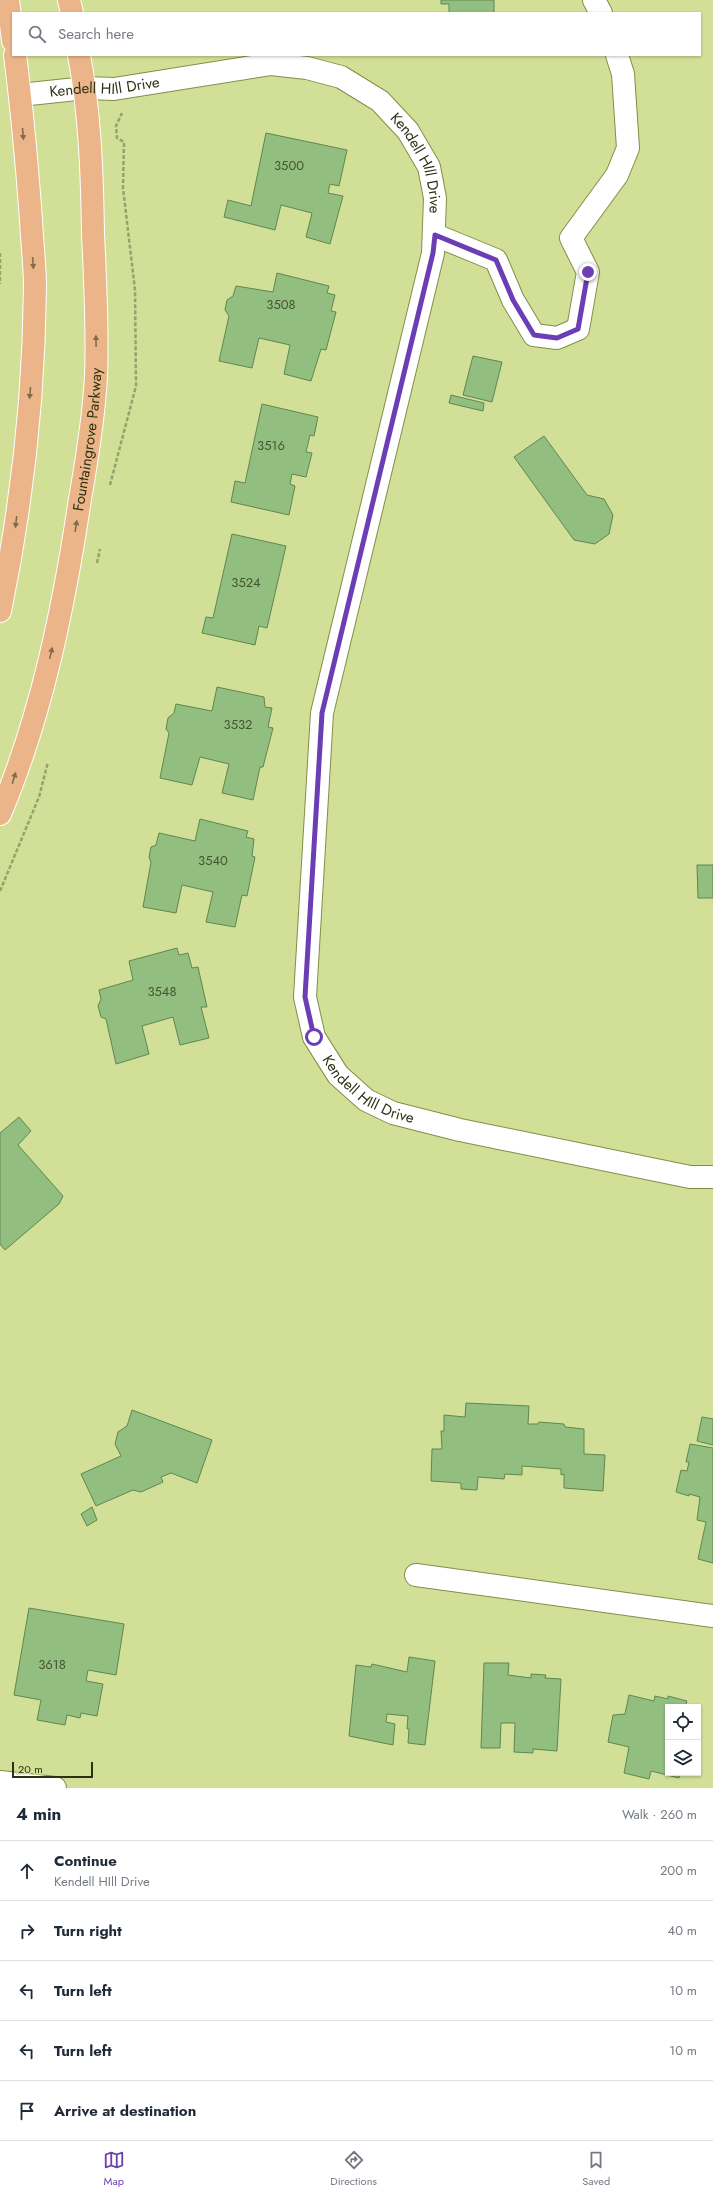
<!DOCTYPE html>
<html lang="en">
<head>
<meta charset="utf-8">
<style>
	:root { --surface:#fff; --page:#f2f2f3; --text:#1f2937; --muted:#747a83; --line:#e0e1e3; --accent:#6c3eb6 }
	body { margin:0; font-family:Jost,sans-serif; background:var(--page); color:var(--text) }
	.controls { position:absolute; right:12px; bottom:12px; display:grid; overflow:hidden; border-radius:0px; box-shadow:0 1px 3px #0004 }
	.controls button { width:36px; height:36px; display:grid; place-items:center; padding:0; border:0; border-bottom:1px solid var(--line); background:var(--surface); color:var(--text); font:20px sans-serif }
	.scale { position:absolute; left:12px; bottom:10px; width:81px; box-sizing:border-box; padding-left:4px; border:2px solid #2c3114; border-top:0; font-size:11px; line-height:14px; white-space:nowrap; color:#2c3114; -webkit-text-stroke:3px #d2df97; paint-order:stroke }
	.stop { position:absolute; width:12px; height:12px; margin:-9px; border:3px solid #6c3eb6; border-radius:50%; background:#fff }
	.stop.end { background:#6c3eb6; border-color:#fff; box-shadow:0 1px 4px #0008 }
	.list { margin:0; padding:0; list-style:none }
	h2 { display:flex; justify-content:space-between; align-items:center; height:52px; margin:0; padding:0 16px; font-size:17px }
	h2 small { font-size:13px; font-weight:400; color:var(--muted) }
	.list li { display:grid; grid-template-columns:26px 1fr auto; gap:12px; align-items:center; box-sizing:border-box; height:60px; padding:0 16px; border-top:1px solid var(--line) }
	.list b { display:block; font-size:15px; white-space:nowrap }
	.list p { margin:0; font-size:13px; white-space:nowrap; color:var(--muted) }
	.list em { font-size:13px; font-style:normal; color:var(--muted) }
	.icon { flex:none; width:22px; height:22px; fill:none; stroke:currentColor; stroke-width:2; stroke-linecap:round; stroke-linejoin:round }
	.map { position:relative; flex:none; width:713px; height:1788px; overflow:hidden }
	.search { position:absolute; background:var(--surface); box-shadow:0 1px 3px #0004; left:12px; right:12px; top:12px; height:44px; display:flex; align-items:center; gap:10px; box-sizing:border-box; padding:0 14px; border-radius:0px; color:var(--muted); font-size:15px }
	.sheet { height:352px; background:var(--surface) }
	nav { display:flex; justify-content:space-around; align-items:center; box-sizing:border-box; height:56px; border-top:1px solid var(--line); background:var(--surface); font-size:11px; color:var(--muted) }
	nav a { display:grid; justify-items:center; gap:2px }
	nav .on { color:var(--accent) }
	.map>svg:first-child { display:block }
</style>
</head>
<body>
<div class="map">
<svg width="713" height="1788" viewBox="0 0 713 1788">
	<rect width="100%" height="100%" fill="#d2df97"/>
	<path fill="#92be80" stroke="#5f874f" d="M441,0H494V13H449V4H441Z
		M266,133L347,150L339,186L330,184L328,193L343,196L330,244L306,237L312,213L281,205L275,230L224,217L228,200L251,206Z
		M277,273L329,286L327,293L335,295L331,311L336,312L326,350L321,349L311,381L284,374L290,345L259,338L252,368L219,361L229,316L225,310L227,300L233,296L236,286L273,292Z
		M473,356L502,362L492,402L463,395Z
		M451,395L484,403L483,411L449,403Z
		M262,404L318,417L314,436L310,435L306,452L312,453L306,477L292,474L290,484L295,486L289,515L231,502L235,481L245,483Z
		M544,436L587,495L604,499L613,515L609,534L595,544L574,540L514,457Z
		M232,534L286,546L267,628L259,626L255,645L202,633L206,617L213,618Z
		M217,687L264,697L265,707L272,708L268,727L273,728L263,767H260L253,800L222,793L229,764L200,757L192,785L160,778L169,733L166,729L168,718L174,713L176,704L212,711Z
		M200,819L248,831L246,837L254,839L252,856L255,857L247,896L242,895L235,927L206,922L213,892L182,885L176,913L143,907L151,862L149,857L151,847L156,845L159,833L195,841Z
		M697,865H713V898H698Z
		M177,948L179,955L188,953L192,968L198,967L207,1007H201L209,1038L180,1045L173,1017L142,1026L149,1054L116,1064L106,1019L101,1017L98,1006L101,999L99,990L133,980L129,961Z
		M19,1117L31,1131L18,1145L63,1196L59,1204L5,1250L0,1244V1133Z
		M466,1403L529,1406L528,1424H538L539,1422L564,1424L565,1427L584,1429V1454L605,1455L603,1491L564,1488V1474L561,1475V1469L522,1466V1475L505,1474L504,1479L478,1477L477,1490L461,1489V1483L431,1481L432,1449H442L441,1431H444V1415L465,1417Z
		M132,1410L212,1440L197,1483L171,1473L161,1477L163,1482L141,1492L133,1490L96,1506L81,1474L121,1456L115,1444L118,1432L127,1426Z
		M702,1417L713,1419V1445L697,1441Z
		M690,1444L713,1448V1563L698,1559L706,1522L697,1520L700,1497L689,1494V1496L676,1492L681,1470L687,1471L689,1462H686Z
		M92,1507L97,1520L87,1526L81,1514Z
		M29,1608L124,1624L116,1675L88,1670L86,1681L103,1684L97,1716L81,1713L80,1718L67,1715L65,1725L37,1720L41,1700L14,1695Z
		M409,1657L435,1661L425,1745L408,1743L409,1729H407L408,1716L387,1714L386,1722L395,1724L393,1745L349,1736L356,1665L371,1667L372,1664L407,1672Z
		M484,1663H509L508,1675L531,1678V1674L546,1675L545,1678L561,1679L557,1751L533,1749V1753L514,1752L515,1723H501L500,1748H481Z
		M629,1695L654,1701L655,1696L668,1699V1696L687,1701L685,1707H668V1773H680L679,1778L651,1771L649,1779L624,1773L629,1747L608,1742L613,1715L625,1714Z"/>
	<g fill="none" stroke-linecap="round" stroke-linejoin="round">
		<g stroke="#838e49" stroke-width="24">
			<g id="minor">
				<path d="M594,0L601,13"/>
				<path id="s1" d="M20,95L86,88L114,89L271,64L307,68L341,77L380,101L408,131L429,167L435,198L433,253L322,713L305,997L314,1037L338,1075L366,1100L393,1113L460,1130L690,1177H713"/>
				<path d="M435,235L496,260L513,300L534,335L557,338L578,329L588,272L571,238L617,175L628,148L623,74L617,55"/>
				<path d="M416,1575L713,1616"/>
				<path d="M0,1782L55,1788"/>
			</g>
		</g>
		<g stroke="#fff" stroke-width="24">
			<g id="major">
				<path d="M8,0L13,41"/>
				<path d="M69,0L72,13"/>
				<path d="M0,611C22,505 34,395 35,287C35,265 32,242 31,220C27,165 22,110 15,55"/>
				<path id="s2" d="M0,814C42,715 64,606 80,499C87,459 94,417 96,376C98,329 95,280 93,233C92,173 90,113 79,55"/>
			</g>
		</g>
		<path stroke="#97a168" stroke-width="2.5" stroke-dasharray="4 2" stroke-linecap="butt" d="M0,253V284
			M110,485L136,386L135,290L123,188L124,142L117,138L116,126L122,113
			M97,563L100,549
			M0,891L39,797L48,762"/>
		<use href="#minor" stroke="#fff" stroke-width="22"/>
		<use href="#major" stroke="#ebb589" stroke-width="22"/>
	</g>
	<defs><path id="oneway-solid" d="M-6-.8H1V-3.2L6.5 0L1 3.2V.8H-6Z"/></defs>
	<g fill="#826c49">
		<use href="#oneway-solid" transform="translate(23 134) rotate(85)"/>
		<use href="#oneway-solid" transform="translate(33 263) rotate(86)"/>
		<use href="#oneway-solid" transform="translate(96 341) rotate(-91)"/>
		<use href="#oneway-solid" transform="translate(30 393) rotate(95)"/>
		<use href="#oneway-solid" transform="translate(16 522) rotate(97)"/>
		<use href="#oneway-solid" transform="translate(76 526) rotate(-81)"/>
		<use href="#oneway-solid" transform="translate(51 653) rotate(-77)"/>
		<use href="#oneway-solid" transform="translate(14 778) rotate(-73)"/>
	</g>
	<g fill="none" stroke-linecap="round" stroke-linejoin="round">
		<path stroke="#6c3eb6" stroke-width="5" d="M314,1037L305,997L322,713L433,253L435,235L496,260L513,300L534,335L557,338L578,329L588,272"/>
	</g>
	<g text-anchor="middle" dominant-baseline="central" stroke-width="4" stroke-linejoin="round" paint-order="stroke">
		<g font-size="13" fill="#46542f">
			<text x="289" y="165">3500</text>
			<text x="281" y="304">3508</text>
			<text x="271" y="445">3516</text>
			<text x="246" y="582">3524</text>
			<text x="238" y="724">3532</text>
			<text x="213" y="860">3540</text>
			<text x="162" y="991">3548</text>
			<text x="52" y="1664">3618</text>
		</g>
		<g font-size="15" fill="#2c3114" stroke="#d2df97">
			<text stroke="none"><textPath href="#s1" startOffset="85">Kendell HIll Drive</textPath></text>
			<text stroke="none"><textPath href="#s1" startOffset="445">Kendell HIll Drive</textPath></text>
			<text stroke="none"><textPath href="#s2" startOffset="386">Fountaingrove Parkway</textPath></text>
			<text stroke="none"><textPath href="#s1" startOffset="1417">Kendell HIll Drive</textPath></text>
		</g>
	</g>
</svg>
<div class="controls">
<button><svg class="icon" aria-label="locate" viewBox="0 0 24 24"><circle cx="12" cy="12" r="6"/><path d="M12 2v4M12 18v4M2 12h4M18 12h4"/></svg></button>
<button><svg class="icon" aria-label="layers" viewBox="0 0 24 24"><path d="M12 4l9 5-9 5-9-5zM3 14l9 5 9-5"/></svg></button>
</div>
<div class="scale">20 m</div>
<div class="stop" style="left:314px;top:1037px"></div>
<div class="stop end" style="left:588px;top:272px"></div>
<div class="search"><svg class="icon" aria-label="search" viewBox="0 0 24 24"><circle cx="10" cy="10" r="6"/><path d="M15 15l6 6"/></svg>Search here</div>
</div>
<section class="sheet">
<h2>4 min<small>Walk · 260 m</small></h2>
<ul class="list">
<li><svg class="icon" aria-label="ahead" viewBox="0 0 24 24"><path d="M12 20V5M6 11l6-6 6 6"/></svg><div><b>Continue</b><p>Kendell HIll Drive</p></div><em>200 m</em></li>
<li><svg class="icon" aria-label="right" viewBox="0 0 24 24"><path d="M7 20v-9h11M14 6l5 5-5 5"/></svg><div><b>Turn right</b></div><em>40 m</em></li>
<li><svg class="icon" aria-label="left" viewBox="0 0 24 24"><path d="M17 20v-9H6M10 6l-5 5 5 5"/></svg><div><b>Turn left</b></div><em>10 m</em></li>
<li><svg class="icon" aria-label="left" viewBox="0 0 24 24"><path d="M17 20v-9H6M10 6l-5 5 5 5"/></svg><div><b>Turn left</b></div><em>10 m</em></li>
<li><svg class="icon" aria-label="arrive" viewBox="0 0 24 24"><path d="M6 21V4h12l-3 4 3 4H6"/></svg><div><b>Arrive at destination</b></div></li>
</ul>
</section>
<nav>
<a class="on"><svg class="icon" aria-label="map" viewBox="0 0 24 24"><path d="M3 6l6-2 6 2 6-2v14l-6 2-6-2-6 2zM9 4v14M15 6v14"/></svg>Map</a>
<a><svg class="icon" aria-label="directions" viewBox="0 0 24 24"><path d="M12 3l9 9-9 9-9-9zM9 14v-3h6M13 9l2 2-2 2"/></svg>Directions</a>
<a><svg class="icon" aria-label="saved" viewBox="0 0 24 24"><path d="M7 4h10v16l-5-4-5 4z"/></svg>Saved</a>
</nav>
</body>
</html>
